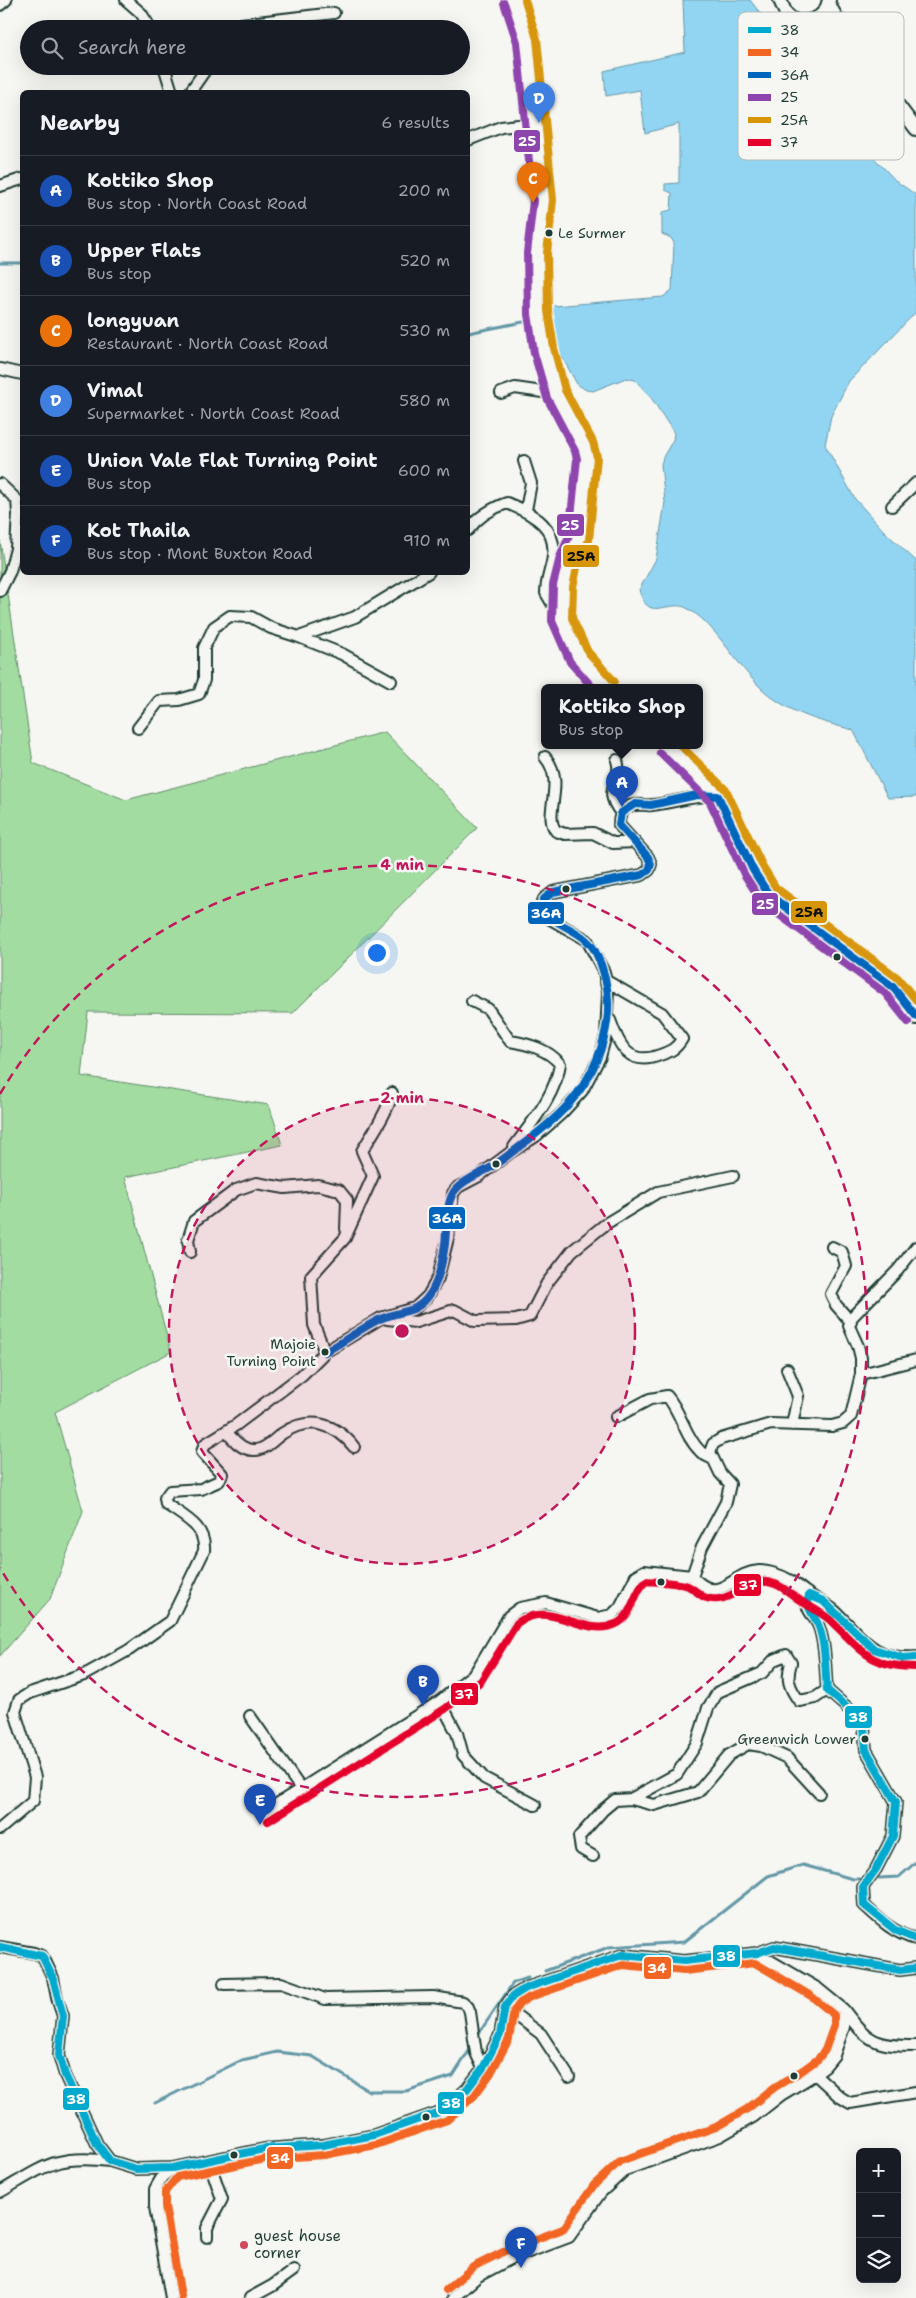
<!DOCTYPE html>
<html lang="en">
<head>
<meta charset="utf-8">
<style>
	:root { --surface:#171b24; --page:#242831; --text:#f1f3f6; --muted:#9ea1a6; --line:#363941; --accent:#2563eb }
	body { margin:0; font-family:"Shantell Sans",sans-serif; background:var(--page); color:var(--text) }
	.controls { position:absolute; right:15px; bottom:15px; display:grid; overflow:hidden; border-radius:8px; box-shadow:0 5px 20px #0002 }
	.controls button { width:45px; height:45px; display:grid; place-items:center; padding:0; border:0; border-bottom:1px solid var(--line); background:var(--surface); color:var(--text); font:25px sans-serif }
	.you { position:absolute; left:376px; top:952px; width:18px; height:18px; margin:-12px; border:4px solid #fff; border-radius:50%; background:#1a73e8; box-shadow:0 0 0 8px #1a73e833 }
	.badge { display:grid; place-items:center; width:32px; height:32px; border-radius:50%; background:var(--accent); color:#fff; font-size:16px; font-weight:700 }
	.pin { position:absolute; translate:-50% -41px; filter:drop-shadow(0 1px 2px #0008) }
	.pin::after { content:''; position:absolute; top:26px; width:18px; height:15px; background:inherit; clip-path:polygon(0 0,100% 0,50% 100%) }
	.popup { position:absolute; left:541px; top:684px; width:162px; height:65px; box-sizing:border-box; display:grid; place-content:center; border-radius:8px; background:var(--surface); filter:drop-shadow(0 1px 4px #0005); font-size:16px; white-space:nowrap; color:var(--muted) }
	.popup b { font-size:19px; color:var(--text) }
	.popup::after { content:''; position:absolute; left:50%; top:100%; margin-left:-10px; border:10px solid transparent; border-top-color:var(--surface) }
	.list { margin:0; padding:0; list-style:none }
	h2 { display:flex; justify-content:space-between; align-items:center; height:65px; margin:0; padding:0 20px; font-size:21px }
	h2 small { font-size:16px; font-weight:400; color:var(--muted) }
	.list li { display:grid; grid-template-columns:32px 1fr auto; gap:15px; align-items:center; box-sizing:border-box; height:70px; padding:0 20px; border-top:1px solid var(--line) }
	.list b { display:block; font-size:19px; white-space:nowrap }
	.list p { margin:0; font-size:16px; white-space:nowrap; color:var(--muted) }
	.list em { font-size:16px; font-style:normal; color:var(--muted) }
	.icon { flex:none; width:28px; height:28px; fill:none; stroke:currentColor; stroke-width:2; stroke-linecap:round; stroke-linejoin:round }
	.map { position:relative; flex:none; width:916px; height:2298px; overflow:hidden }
	.search { position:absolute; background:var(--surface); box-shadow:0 5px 20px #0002; left:20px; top:20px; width:450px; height:55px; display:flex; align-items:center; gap:12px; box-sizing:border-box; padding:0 18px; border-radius:28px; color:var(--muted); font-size:19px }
	.panel { position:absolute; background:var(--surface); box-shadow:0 5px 20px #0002; left:20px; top:90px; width:450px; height:485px; border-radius:8px }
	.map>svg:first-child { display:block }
</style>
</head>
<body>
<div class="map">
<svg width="916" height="2298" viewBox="0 0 916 2298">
	<rect width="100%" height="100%" fill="#f6f6f2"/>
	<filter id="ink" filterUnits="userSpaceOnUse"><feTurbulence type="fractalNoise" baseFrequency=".02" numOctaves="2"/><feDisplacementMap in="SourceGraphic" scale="10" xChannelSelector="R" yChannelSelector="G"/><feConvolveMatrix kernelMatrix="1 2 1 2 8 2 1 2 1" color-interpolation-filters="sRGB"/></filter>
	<g filter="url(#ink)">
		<path fill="#a3dca1" stroke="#618c6a" d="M0,540L33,763L126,800L385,732L477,828L293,1013L88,1012L81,1076L269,1105L282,1145L125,1177L171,1352L55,1412L83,1511L50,1599L0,1656Z"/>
		<path fill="#92d5f3" stroke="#6498a7" d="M683,0H750L861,144L896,181L916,195V312L849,381L831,416L825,445L855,499L884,531L916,561V797L888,798L853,730C819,721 784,712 758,685C737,664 722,637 701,618C696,614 687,607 681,606C661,604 648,620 639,590L656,559L665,502L661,465L663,457L673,440L674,433L650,396L635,380L626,378L593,391L586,390L577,384L552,339L543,317L545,310L553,306L663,297L672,290L674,243L671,238L662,234V214L663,212L671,210L672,193L665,190V184L679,183V124L645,133L640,90L606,96L604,71L685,52Z"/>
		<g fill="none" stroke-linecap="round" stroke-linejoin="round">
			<path stroke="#6498a7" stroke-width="3" d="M0,263H22
				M468,333L533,320
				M879,1878L899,1877L916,1862
				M545,1971L609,1947L684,1942L768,1876L803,1865L853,1879H860
				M479,2033L513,1983L528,1978
				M155,2103L242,2060L277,2052L312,2056L369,2091H406L453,2076L469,2051"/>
			<g stroke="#1f3d34" stroke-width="14">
				<path id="minor" d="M126,0L141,13L151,29
					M0,5L6,0
					M234,29L241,24L334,13
					M164,66L172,92
					M190,92L208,66
					M468,140L501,127L536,123
					M0,186L22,179
					M0,369L22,374
					M501,393L515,388L556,394
					M524,461L531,483L526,510
					M0,484L17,500L18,513L16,549L10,571L0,591
					M892,506L916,483
					M468,530C477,518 492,508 507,503C534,514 560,528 552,562C550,572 546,582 546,593L560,617
					M299,637L342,654L391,681
					M138,728L159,701L179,700L199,694L204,680V648L214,627L230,616L251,617L271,628L299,637L355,617L429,572
					M545,757C567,783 542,814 556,831L565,834L593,833L613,843L635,842
					M617,760C624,785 600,787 621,813
					M605,980L662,1013L682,1039C676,1049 671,1051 660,1055C629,1067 619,1046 610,1020
					M472,1001L488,1009L510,1041C528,1044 548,1049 560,1064C555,1096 533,1121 514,1147
					M832,1247L842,1252L846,1266L831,1294L836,1305L851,1322
					M190,1252L188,1240L194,1221L236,1190L256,1183L285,1188L318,1185L339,1190L347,1200L346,1229
					M387,1319L416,1322L454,1310L475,1321L516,1320L530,1316L547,1283L572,1251L607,1223L658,1192L733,1176
					M325,1352L314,1325L311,1276L345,1238L373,1176L362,1151C371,1136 390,1108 392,1093
					M787,1369L798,1396L792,1425
					M861,1374L916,1360
					M616,1417L650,1399L667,1396C681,1412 685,1437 700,1451C703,1455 709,1457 713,1459
					M226,1431C233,1440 242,1450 254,1450C265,1451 275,1438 283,1433C310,1415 336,1424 354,1447
					M692,1576L702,1547L726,1502L730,1484L720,1473L710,1452L713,1444L721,1439L771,1424L832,1426L843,1423L851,1416L861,1374V1358L858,1346L849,1326L852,1317L898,1270L916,1247
					M809,1595C803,1611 814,1613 819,1627C826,1647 825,1669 827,1690L859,1718L864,1727L866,1750L896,1802L893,1836L876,1869L863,1887L864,1905C880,1920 895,1934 916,1939
					M440,1701L457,1733L463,1755L484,1778L535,1805
					M250,1716L301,1789
					M819,1793L787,1758L761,1746L748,1744L729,1755L698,1792L654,1805L631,1799L677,1774L697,1743L708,1708L718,1692L762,1673L774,1660L786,1655L791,1663C786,1679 789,1687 799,1701L815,1698L827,1690
					M263,1813L440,1701L475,1673L509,1616L520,1608L546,1603L598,1618L612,1615L620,1607L636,1576L644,1571L692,1576C721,1608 730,1572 759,1571C768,1571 781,1575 789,1580C795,1583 801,1589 807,1593C817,1600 827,1604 836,1612C863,1638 873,1660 916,1657
					M0,1829L33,1801L35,1777L15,1712L19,1700L30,1693L84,1675L129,1650L170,1621L204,1551C206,1526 184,1517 166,1504L165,1498L170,1491L201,1489L219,1481L222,1474L202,1452L205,1444L236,1425L302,1375L325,1352L381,1318L415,1308L428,1296L438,1278L448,1238L453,1193L458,1187L479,1176L511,1152L536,1136L562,1113L582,1091L600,1057L606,1035L608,993L604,972L587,940L545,916L541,906L544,899L553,892L642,875L649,870L651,864L648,857L619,825C619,818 620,813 626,808C635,802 643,806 652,805C677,802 691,795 717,796
					M593,1856L581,1849L579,1837L603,1810L615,1800L631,1799
					M0,1947L34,1953L42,1956L46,1963L53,1978L57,1998L63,2016L59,2055L65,2075L97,2144L110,2161L136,2169L172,2168L264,2149L323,2145L374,2135L442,2111L467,2089L483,2068L500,2035L505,2007L513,1996L526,1988L622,1955L684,1961L757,1953L774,1947L900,1970L916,1968
					M224,1984L281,1983L325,1999L433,1997L463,2002L468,2007L470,2012L476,2053L483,2068
					M505,2007L541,2034L569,2077
					M844,2010C868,2042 875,2046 916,2046
					M815,2074L840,2097L850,2103L916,2092
					M0,2192C45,2166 56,2154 110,2161
					M207,2237V2228L222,2199L209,2161
					M171,2298L155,2207V2189L162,2177L172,2168
					M250,2298L272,2286L294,2270
					M453,2298L478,2276L510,2259L569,2237L601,2192L625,2170L720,2136L753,2117L781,2095L809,2078L825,2066L834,2055L844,2027V2010L817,1988L757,1953"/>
			</g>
			<g stroke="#1f3d34" stroke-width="16">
				<path id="tertiary" d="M780,0L786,14L792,19L824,32L854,51
					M828,3L852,44L916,129
					M800,21C815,22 826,15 829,0"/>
			</g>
			<g stroke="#1f3d34" stroke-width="20">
				<path id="primary" d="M514,0L527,40L543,201L537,253L538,312L544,350L556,394L584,447L587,458L585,494L579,539L569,560L563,586L562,620L579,657L588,669L607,688
					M667,746L718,796L753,870L769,895L892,986L916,1016"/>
			</g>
			<use href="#minor" stroke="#f6f6f2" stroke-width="10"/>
			<use href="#tertiary" stroke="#f6f6f2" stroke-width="12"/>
			<use href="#primary" stroke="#f6f6f2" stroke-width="16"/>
			<g stroke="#f6f6f2" stroke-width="11">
				<path id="bus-1" d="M916,1657L903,1658L874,1649L823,1601L809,1595C805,1609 815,1615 819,1627C826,1647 825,1669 827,1690L859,1718L864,1727L866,1750L896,1802L893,1836L876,1869L863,1887L864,1905L895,1930L916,1939
					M0,1947L42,1956L53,1978L63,2016L59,2055L65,2075L97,2144L110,2161L136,2169L172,2168L264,2149L323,2145L374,2135L442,2111L467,2089L483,2068L500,2035L505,2007L513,1996L526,1988L622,1955L684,1961L757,1953L774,1947L900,1970L916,1968"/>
			</g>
			<g stroke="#f6f6f2" stroke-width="11">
				<path id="bus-2" d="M181,2296L165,2206V2192L177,2177L265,2159L324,2155L376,2145L447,2120L474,2096L491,2073L509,2039L514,2011L520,2003L530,1997L623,1965L684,1971L755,1963L811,1996L834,2015V2025L825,2050L818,2059L803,2070L775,2087L747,2109L716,2127L620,2161L594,2185L563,2229L507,2250L473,2267L446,2290"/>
			</g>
			<g stroke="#f6f6f2" stroke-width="11">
				<path id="bus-3" d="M325,1352C344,1342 361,1328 380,1319C391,1314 402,1313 413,1309C436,1299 442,1266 445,1244C447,1228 445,1201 456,1189C466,1178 483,1173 495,1165C547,1126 594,1096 606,1028C611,1001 608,976 595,951C582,928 554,928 541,906L544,899L553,892L642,875L649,870L651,864L648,857L619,825L621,813L635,804L651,805L697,795L718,796L753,870L769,895L892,986L916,1016"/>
			</g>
			<g stroke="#f6f6f2" stroke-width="11">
				<path id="bus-4" d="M504,3L517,42L533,201L527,253L528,314L534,353L547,398L575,451L577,459L569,536L560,557L553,585L552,621L570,662L593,688
					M660,753L710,802L744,874L762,902L885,993L908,1022"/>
			</g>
			<g stroke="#f6f6f2" stroke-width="11">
				<path id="bus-5" d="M525,0L537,39L553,200L547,253L548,311L554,348L565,390L593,442L597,457L589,540L578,563L573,587L572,618L588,652L614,681
					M681,746L726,790L762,865L776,888L898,978L916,1000"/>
			</g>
			<g stroke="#f6f6f2" stroke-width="11">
				<path id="bus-6" d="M268,1821L445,1709L481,1681L517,1623C551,1598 582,1639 616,1624C633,1617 633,1592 646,1581C657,1582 680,1582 688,1586C700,1592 702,1601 719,1599C742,1596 747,1574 775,1584C785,1588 792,1595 801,1601C810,1607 821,1612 830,1620C861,1649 868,1667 916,1667"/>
			</g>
			<use href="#bus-1" stroke="#00a9ce" stroke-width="8"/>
			<use href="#bus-2" stroke="#f26522" stroke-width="8"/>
			<use href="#bus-3" stroke="#0065bd" stroke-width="8"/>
			<use href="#bus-4" stroke="#8e44ad" stroke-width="8"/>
			<use href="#bus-5" stroke="#d79608" stroke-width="8"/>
			<use href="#bus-6" stroke="#e4002b" stroke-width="8"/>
		</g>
	</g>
	<circle cx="402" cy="1331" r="233" fill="#c2185b" fill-opacity=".12"/>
	<g fill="none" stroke="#c2185b" stroke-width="2.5" stroke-dasharray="9 6">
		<circle cx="402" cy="1331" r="233"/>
		<path d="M0 1094A466 466 0 1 1 0 1568"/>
	</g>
	<g fill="#1f3d34" stroke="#f6f6f2" stroke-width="2">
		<circle cx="549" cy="233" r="4.5"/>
		<circle cx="566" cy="889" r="4.5"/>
		<circle cx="837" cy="957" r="4.5"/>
		<circle cx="496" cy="1164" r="4.5"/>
		<circle cx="325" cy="1352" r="4.5"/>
		<circle cx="661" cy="1582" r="4.5"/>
		<circle cx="865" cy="1739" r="4.5"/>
		<circle cx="794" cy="2076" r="4.5"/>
		<circle cx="426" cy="2117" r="4.5"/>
		<circle cx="234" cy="2155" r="4.5"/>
	</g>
	<circle fill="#d1495b" stroke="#f6f6f2" stroke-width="2" cx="244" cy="2245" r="5"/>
	<g text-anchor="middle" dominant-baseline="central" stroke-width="5" stroke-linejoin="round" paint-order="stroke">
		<g font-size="14" fill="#1f3d34" stroke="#f6f6f2" text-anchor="end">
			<text x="558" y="233" text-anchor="start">Le Surmer</text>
			<text x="316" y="1344">Majoie<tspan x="316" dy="17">Turning Point</tspan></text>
			<text x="856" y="1739">Greenwich Lower</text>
		</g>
		<g font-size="15" fill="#1f3d34" stroke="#f6f6f2" text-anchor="start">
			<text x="254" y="2236">guest house<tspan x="254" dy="17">corner</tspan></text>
		</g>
	</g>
	<rect x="738" y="12" width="166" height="148" rx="8" fill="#f6f6f2" stroke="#b6beb9" stroke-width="1"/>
	<rect x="748" y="27" width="23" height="6" fill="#00a9ce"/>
	<rect x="748" y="49" width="23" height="7" fill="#f26522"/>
	<rect x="748" y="72" width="23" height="6" fill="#0065bd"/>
	<rect x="748" y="94" width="23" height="7" fill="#8e44ad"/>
	<rect x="748" y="117" width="23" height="6" fill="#d79608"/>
	<rect x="748" y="139" width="23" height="7" fill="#e4002b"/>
	<g font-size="14" fill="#1f3d34">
		<text x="780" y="35">38</text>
		<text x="780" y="57">34</text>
		<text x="780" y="80">36A</text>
		<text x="780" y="102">25</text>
		<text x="780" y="125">25A</text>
		<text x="780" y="147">37</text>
	</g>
	<circle cx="402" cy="1331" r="8" fill="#c2185b" stroke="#f6f6f2" stroke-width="2.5"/>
	<g font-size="15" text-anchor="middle" font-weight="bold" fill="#c2185b" stroke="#f6f6f2" stroke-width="5" stroke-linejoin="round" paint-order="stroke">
		<text x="402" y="870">4 min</text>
		<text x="402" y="1103">2 min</text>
	</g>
	<g stroke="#f6f6f2" stroke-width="2">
		<rect x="513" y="129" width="28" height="24" rx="5" fill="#8e44ad"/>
		<rect x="556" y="513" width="29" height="24" rx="5" fill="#8e44ad"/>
		<rect x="562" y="544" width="38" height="24" rx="5" fill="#d79608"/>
		<rect x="751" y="892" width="28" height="24" rx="5" fill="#8e44ad"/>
		<rect x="790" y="900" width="38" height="24" rx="5" fill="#d79608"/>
		<rect x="527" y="901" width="38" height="24" rx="5" fill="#0065bd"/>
		<rect x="428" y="1206" width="38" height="24" rx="5" fill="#0065bd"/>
		<rect x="733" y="1573" width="29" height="24" rx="5" fill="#e4002b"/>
		<rect x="450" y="1682" width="29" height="24" rx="5" fill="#e4002b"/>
		<rect x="844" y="1705" width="29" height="24" rx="5" fill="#00a9ce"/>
		<rect x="712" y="1944" width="29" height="24" rx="5" fill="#00a9ce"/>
		<rect x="643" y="1956" width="29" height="24" rx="5" fill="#f26522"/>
		<rect x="62" y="2087" width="28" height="24" rx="5" fill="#00a9ce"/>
		<rect x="437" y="2091" width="28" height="24" rx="5" fill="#00a9ce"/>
		<rect x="266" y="2146" width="28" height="24" rx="5" fill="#f26522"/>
	</g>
	<g font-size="14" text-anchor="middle" font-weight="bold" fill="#fff">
		<text x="527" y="146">25</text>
		<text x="570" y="530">25</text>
		<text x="765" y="909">25</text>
		<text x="546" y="918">36A</text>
		<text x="447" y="1223">36A</text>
		<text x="748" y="1590">37</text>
		<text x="464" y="1699">37</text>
		<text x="858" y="1722">38</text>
		<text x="726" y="1961">38</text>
		<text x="657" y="1973">34</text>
		<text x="76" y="2104">38</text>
		<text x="451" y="2108">38</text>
		<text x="280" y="2163">34</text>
	</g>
	<g font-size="14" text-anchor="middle" font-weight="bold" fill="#111">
		<text x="581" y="561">25A</text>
		<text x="809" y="917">25A</text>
	</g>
</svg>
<div class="controls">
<button>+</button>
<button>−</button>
<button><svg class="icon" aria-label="layers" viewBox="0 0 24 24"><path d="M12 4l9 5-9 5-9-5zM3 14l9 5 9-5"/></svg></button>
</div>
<div class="you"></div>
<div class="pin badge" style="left:622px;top:807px;background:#1a4fb4">A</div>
<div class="popup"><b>Kottiko Shop</b>Bus stop</div>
<div class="pin badge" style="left:423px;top:1706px;background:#1a4fb4">B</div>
<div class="pin badge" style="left:533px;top:203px;background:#e8710a">C</div>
<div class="pin badge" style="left:539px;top:123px;background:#3f7fe0">D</div>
<div class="pin badge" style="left:260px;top:1825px;background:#1a4fb4">E</div>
<div class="pin badge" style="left:521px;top:2268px;background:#1a4fb4">F</div>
<div class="search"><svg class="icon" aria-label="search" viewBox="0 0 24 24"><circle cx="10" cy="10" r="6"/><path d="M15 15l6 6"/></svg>Search here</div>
<section class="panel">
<h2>Nearby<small>6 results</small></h2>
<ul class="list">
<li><span class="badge" style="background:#1a4fb4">A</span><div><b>Kottiko Shop</b><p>Bus stop · North Coast Road</p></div><em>200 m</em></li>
<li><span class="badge" style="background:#1a4fb4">B</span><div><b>Upper Flats</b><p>Bus stop</p></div><em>520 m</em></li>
<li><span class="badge" style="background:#e8710a">C</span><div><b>longyuan</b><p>Restaurant · North Coast Road</p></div><em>530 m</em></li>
<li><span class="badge" style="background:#3f7fe0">D</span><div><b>Vimal</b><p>Supermarket · North Coast Road</p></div><em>580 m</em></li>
<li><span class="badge" style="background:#1a4fb4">E</span><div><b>Union Vale Flat Turning Point</b><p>Bus stop</p></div><em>600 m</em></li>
<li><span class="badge" style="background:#1a4fb4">F</span><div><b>Kot Thaila</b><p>Bus stop · Mont Buxton Road</p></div><em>910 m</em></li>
</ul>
</section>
</div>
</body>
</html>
